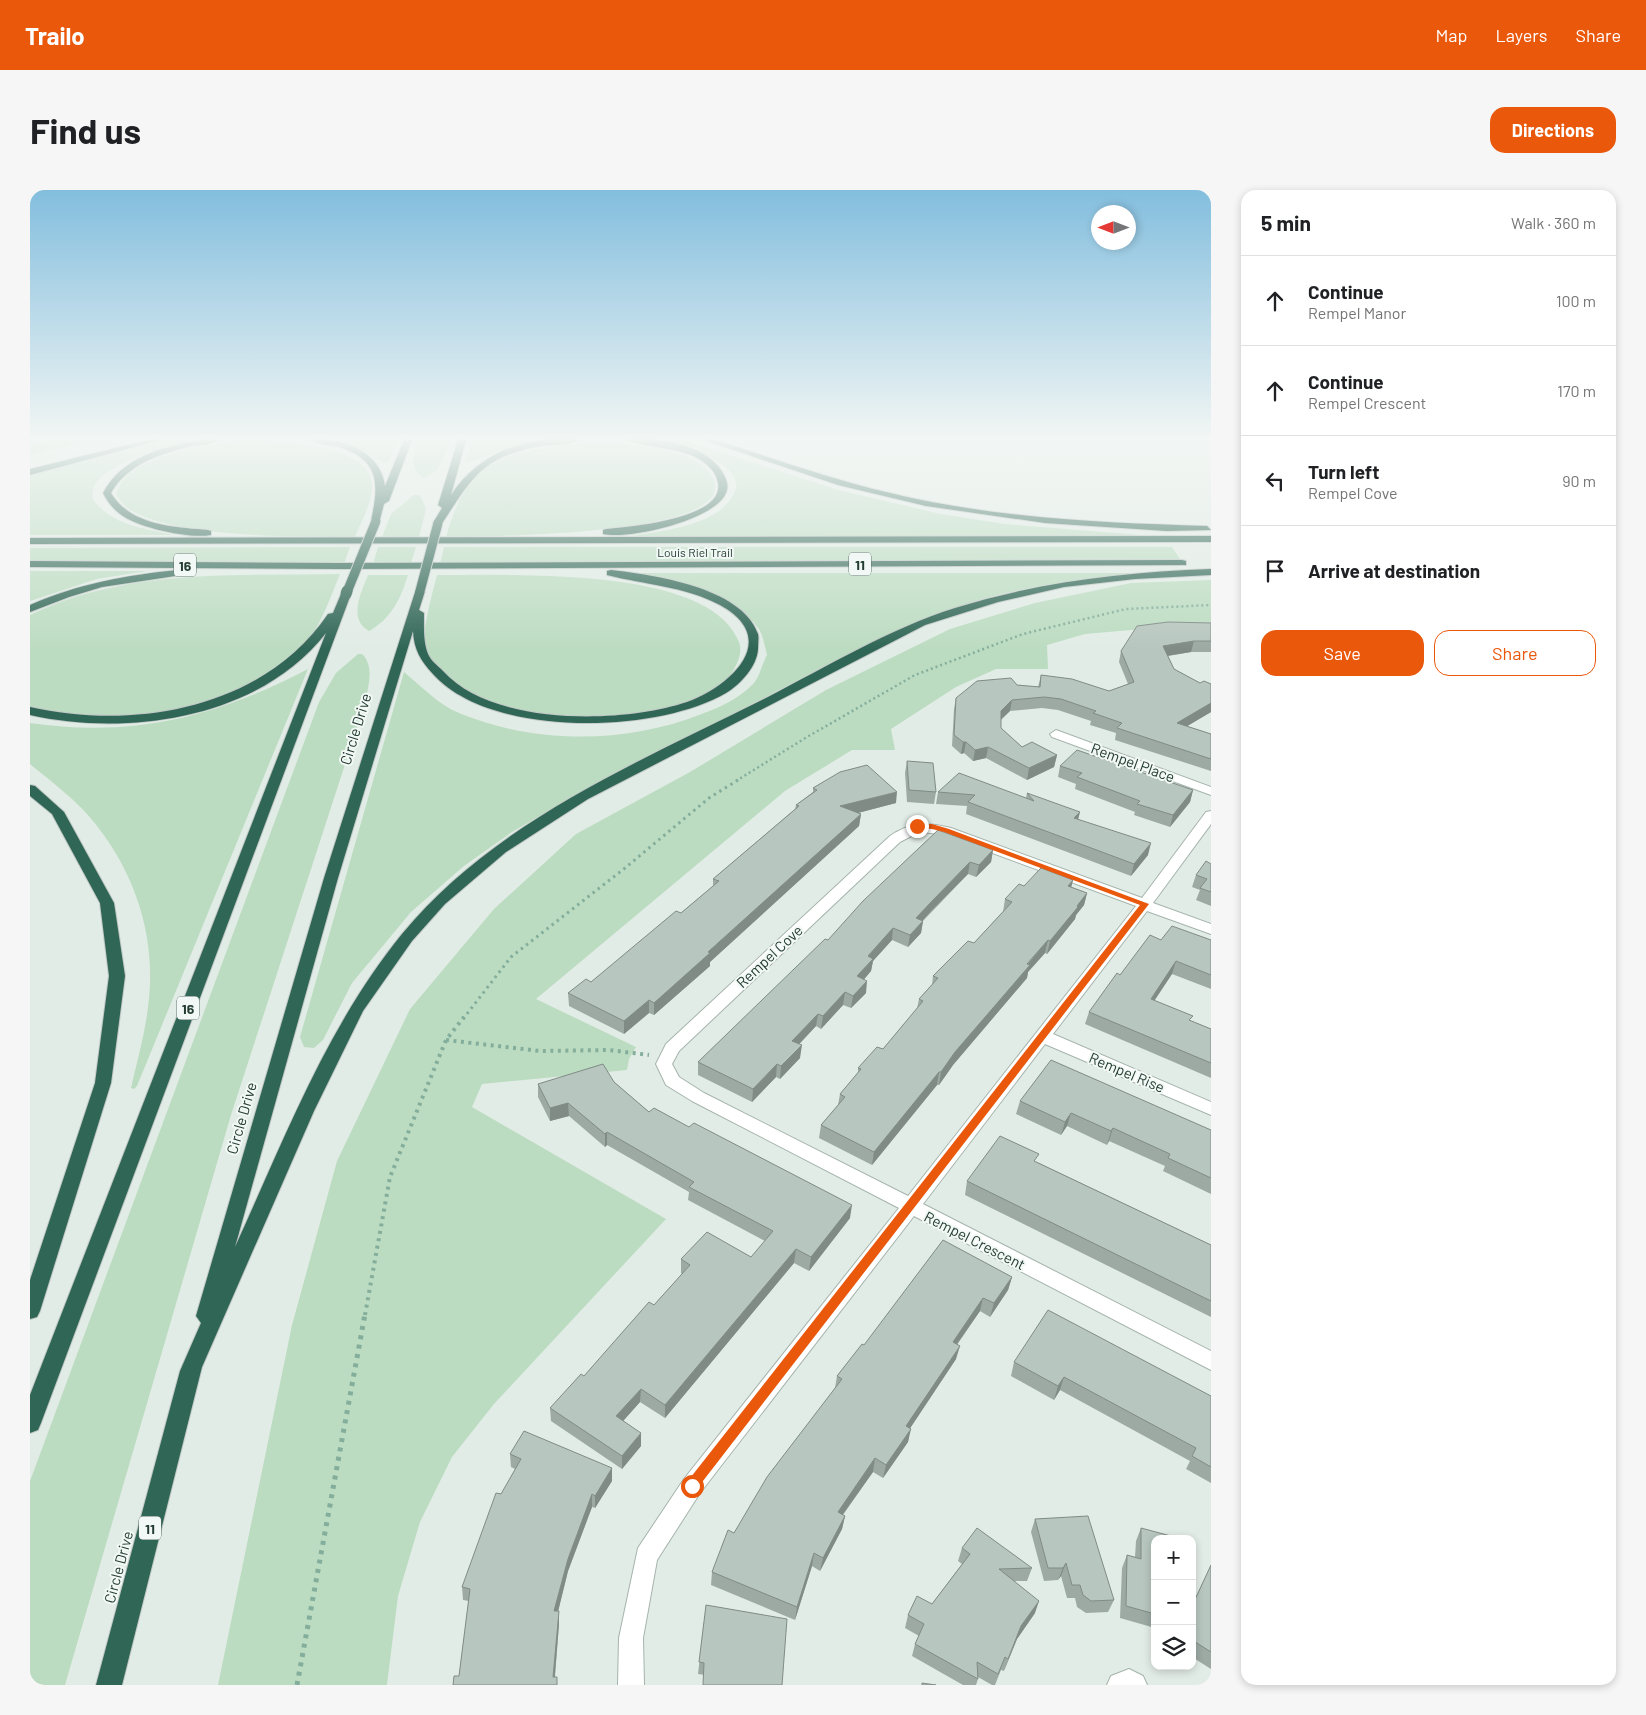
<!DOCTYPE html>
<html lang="en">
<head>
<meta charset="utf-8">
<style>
	:root { --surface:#fff; --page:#f6f6f6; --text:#202124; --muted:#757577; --line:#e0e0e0; --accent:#ea580c }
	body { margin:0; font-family:Barlow,sans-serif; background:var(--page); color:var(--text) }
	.controls { position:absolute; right:15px; bottom:15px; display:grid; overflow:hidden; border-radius:10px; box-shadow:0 2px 8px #0003 }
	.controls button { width:45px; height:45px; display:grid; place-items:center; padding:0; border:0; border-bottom:1px solid var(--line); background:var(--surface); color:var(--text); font:25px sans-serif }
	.compass { position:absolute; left:1061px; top:15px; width:45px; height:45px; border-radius:50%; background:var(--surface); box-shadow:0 2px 8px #0003; rotate:270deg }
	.stop { position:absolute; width:15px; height:15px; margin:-11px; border:4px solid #ea580c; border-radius:50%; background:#fff }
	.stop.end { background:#ea580c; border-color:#fff; box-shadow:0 1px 5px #0008 }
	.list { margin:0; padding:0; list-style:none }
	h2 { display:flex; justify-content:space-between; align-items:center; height:65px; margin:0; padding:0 20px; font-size:21px }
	h2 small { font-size:16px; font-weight:400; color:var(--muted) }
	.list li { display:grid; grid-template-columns:32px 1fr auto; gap:15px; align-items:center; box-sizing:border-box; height:90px; padding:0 20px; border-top:1px solid var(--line) }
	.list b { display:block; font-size:19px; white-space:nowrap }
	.list p { margin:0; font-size:16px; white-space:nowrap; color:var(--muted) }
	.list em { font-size:16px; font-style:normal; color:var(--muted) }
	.actions { display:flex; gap:10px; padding:15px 20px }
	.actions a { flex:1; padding:11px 0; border:1px solid var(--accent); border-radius:15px; text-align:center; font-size:18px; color:var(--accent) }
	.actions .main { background:var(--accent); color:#fff }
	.icon { flex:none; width:28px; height:28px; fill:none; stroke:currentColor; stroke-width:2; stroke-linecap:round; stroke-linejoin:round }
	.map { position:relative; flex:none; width:1181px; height:1495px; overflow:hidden; border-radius:15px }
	header { display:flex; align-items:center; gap:30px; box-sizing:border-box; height:70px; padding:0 25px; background:var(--accent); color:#fff }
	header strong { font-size:24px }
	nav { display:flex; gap:28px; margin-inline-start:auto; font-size:18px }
	.intro { display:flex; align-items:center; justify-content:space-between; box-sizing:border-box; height:120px; padding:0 30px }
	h1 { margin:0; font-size:35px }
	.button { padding:12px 22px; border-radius:15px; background:var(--accent); color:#fff; font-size:18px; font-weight:700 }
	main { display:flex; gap:30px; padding:0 30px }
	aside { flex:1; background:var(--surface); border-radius:15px; box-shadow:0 2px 8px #0003 }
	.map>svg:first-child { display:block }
</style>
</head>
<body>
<header>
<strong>Trailo</strong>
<nav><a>Map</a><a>Layers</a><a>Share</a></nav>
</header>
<div class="intro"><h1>Find us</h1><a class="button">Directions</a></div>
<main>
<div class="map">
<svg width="1181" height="1495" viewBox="0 0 1181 1495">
	<rect width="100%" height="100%" fill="#e2ece6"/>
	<path fill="#bcdcc1" d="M24,250H59L0,265V256Z
		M136,250H165C141,254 72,273 63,299C62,302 63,307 63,310C84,336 113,338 144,345H0V285Z
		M301,250H367L358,272L354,273L324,256Z
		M389,250H421L408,279L394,288C378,280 384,263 389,250Z
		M443,250H520L492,255L435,273Z
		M621,250H652L812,301L911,324L975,334L1123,346L590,348C621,342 659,340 686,323C693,319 698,313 702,307C726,272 641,253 621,250Z
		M211,252C240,252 343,251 342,297C342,314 331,331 325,347C266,346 147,349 99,319C94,316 90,310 86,305C95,265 176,255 211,252Z
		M573,253C600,255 655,258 675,278C744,348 442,346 416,347C422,326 430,304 444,288C469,259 537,254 573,253Z
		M384,305H390L396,319L389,347H352L361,324Z
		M320,357L314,374L0,373V358Z
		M348,357H386L381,373L343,374Z
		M414,357H1142L1152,372L410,374Z
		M0,381H117L67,389L0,411Z
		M604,383H1125C1062,389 997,394 936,414C865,437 799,474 734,508C662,545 590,581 520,620L482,642L434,676L381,722L322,793L293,850L284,858L274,857L270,847L374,482C391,496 409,515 429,523C504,554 594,554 669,525C688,518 707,510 722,495C729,489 732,474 737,465C735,457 733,446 729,439C704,402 644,393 604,383Z
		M310,384C299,411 288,444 266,464C211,513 117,531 45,526C30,525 15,520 0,517V425C96,378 206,386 310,384Z
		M338,385H378C371,408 361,429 339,441C317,429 332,401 338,385Z
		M407,385C477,386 679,374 709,452C715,468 699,490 687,498C663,515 626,525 598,527C551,531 454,523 418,492C412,488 408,479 404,474C401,470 396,465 395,461C390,448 403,400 407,385Z
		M1181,390V433L1055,444L1017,455L1018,479H966L926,497L861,539L865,560H822L755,601L506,809L606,857L599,869L597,880L452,894L442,917L636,1029L464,1214L422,1267L390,1332L368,1406L357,1495H188L262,1135L307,971L380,819L464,719L546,644L660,582L796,500L920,439L1005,413L1101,393Z
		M328,464H332C345,476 338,497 335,513L201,925L35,1495H0V1291L289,512L306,483Z
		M278,479L107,896L104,899L101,898C107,871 115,844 118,817C127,751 107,687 67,636C49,612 23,593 0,574V533C103,548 186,527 278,479Z"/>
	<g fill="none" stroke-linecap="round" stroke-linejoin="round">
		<g stroke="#a5b4ac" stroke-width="2">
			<path id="minor" d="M1026,540L1181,597V605L1022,547L1020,544Z
				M1181,621V634L1123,713L1181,734V744L1117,721L1023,844L1181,912V925L1015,854L893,1014L1181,1161V1180L884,1026L670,1303L627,1370L613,1448L614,1495H588L589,1448L608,1358L654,1289L869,1018L662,911L636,895L626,874L636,854L860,646C880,632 898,632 921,638L1112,708L1176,622ZM889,642L911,644L1106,716L878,1006L674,903L649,887L642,874L649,861L870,652Z
				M1099,1479L1113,1486L1117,1495H1077L1081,1486Z"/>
		</g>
		<g stroke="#c1c8c6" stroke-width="2">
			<path id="highway" d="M118,250H130L0,285V279Z
				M170,250H188C182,255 170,255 162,256C132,263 97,274 81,303C101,336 144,337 178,340L181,341V345C160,349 108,338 90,324C82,318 77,311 73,303C92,267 132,257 170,250Z
				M283,250C313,247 351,262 355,296L374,250H382L359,311L354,314L349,333L341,331C349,294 350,270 309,257C301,255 289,255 283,250Z
				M428,250H436L421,305C449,262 498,245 548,250C540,256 521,254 510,256C451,267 442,288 411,335H405L403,333L412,318L408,315Z
				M597,250C628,247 678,254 694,285C697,291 699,296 696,303C685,330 599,350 573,344V340L576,339C598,337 695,329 688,293C686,280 674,271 663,266C647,258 604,255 597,250Z
				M674,250H685C742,268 798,288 856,302C961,328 1070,333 1177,336L1181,340L1137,341L1015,333L896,316L808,295Z
				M1181,346V352L0,354V348Z
				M1152,370L1156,371V375L309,379L0,377V371L309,373Z
				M1181,379V385L1105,389L1034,397L968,412L895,435L558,609L476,662L415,714L382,751L333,821L284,921L172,1177L92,1495H66L150,1181L171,1133L166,1126L294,688L386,399L390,398L395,401L389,420L394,423C394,437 393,451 398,464C401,471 408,476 413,481C462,536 592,534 657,512C701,496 752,449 690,415C654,396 616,395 577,385V381L581,380C623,385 712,397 728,444C729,448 728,454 728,459C727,476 711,494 696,503C626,544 460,548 403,484C391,471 384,460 383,441L308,688L205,1057C254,950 297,836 372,744C465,631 609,572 736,508C798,476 859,439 925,418C1009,392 1094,382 1181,379Z
				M148,380L152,381V385L72,397L39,407L0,422V415C47,394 97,385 148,380Z
				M316,401L321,404L11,1233L8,1240L0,1243V1205L296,443C230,528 99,547 0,525V517C106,541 234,518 298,424L303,423L311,404Z
				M0,595L5,596L34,622L84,713L95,786L81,893L10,1121L7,1127L0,1129V1090L65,893L79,786L70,713L22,624L0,606Z"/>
		</g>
		<path stroke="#84ae9c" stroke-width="2" stroke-dasharray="1 2.5" stroke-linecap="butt" d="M0,261L43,250"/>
		<path stroke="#84ae9c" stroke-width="2.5" stroke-dasharray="2 3" stroke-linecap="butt" d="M706,591L777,547L885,485L993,444L1096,419L1181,415"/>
		<path stroke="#84ae9c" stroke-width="3" stroke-dasharray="2.5 4" stroke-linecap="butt" d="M433,829L481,767L595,678L679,608L708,590"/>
		<path stroke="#84ae9c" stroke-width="4" stroke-dasharray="3 4.5" stroke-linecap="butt" d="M416,850L510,861L579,860L619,865
			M335,1125L360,987L416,850L434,827"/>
		<path stroke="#84ae9c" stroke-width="5" stroke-dasharray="4 5.5" stroke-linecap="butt" d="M267,1495L335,1124"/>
		<use href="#minor" fill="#fff" fill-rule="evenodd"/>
		<use href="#highway" fill="#306655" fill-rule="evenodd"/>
		<g stroke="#c1c8c6" stroke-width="11" stroke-linecap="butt">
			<path id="highway-bridge-far1" d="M390,401L408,333
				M317,402L346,331"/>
		</g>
		<g stroke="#c1c8c6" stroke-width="12" stroke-linecap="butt">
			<path id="highway-bridge" d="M316,404L317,401"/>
		</g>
		<use href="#highway-bridge-far1" stroke="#306655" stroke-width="9"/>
		<use href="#highway-bridge" stroke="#306655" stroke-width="11"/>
	</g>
	<path fill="#9daaa4" d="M1181,433V462H1161L1138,466L1144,479L1170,493L1181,494V522L1157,536L1181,544V581L1085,550L1086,543L1060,535L1061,531L1028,520L1012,518L980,521L971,530V538L992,557L1027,565L1024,577L997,590L956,568L943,571L934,563L931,564L922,556L924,519L926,508L987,495L1008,497L1011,485L1079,501L1098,494L1089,472L1091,461Z
		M877,571L906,602L904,614L877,612L875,583Z
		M1030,576L1163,600L1160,612L1140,637L1104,625L1105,622L1045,599L1046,594L1028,587Z
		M783,598L866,613L827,623L831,624L829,636L680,772V776L624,825L619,823L594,844L539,816L538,803L561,792L651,723L683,696V689L765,619L766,615L783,602Z
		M908,602L996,608L997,603L1118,665L1101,686L936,624L937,616L906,614Z
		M963,660L961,672L946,687L938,684L893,731L891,743L878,757L862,750L843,771L841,781L834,789L836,803L821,818L813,815L791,839L786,836L769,854L770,868L750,889L746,887L722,912L668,885V872L798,750Z
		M1181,674V716L1166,710L1170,700L1162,697L1166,685Z
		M1043,690L1041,697L1057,703L1054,715L1046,725L1045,729L1017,764L1015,763L998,782L997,788L923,875L909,895H907L842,975L789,948L791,935L808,915L810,904L828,883V878L853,859L887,819L889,809L902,795L903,786L944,753L973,722L975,709L994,696Z
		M1131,750H1181V799L1142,784L1124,810L1161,831L1181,839V888L1055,834L1059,822L1090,785Z
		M584,892L619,922L820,1028L779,1081L764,1073L635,1228L610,1212L593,1231L611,1256L592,1279L521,1231L520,1218L554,1186L624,1115L652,1084L651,1083V1069L721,1067L735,1051L658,1010L659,1002L577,955L575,957L539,926L520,931L508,907V894Z
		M990,911L1181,940V1004L1133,981L1135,976L1079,951L1077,955L1037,936L1031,945L986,924Z
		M1007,972L1181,1055V1127L935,1005L937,991Z
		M982,1087L978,1100L960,1127L950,1121L927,1155L926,1169L880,1238L878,1252L853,1288L843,1282L813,1325L815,1326L812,1339L790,1381L782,1376L765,1430L681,1395L682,1382L704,1343L805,1198L807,1186L834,1155Z
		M984,1172L1181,1206V1293L1156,1279L1160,1271L1030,1200L1024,1210L981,1186Z
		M480,1264L582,1278V1291L565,1318L562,1317L538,1381L528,1421L529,1434L525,1487H527V1495H423L429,1486L439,1411L433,1410L432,1397L485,1279L481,1277Z
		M1005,1329L1084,1410L1078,1422L1056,1423L1047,1417L1045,1408H1037L1031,1386L1028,1390L1014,1391L1001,1342Z
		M1111,1338L1125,1349V1438L1090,1428L1092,1378L1097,1365L1105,1367L1106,1351Z
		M932,1358L1002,1378L997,1391H985L1005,1423L987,1449L974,1481L971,1480L965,1495H962L948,1487V1489L946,1495H933L882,1466L885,1454L889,1446L875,1438L878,1425L902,1414L932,1374L928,1371Z
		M1181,1375V1479L1162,1467V1415Z
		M676,1415L752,1495L668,1484Z"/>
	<path fill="#808b86" d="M1164,451L1161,462L1130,467L1133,456Z
		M982,510L980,521L968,532L971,521Z
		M1181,513V522L1144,544L1147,533Z
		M933,552H936L934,563L931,564Z
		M958,557L956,568L943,571L945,560Z
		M1027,565L1024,577L997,590L999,578Z
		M1163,600L1160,612L1140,637L1143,625Z
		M867,602L866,613L809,628L810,616Z
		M1050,622L1047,634L1044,628Z
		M831,624L829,636L680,772V776L624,825V813L678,762Z
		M1121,653L1118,665L1101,686L1104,674Z
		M963,660L961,672L946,687L949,675Z
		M940,672L938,684L901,721L884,740L886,728L904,709Z
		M1043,690L1040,702L1038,696Z
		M1057,703L1054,715L1046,725L1045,729L1017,764L1020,751L1047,716Z
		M893,731L891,743L878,757L880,745Z
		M863,738L862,750L843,771L841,781L826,799L827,786L838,766Z
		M1018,750L1015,763L998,782L997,788L923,875L909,895L911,882L925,862Z
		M1146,771L1142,784L1117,822L1121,809Z
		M837,791L836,803L821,818L823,806Z
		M815,802L813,815L791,839L793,826Z
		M619,810V823L594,844V831Z
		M788,824L786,836L760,864L762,851Z
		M772,855L770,868L750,889L751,876Z
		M747,874L746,887L722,912L723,899Z
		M909,882L907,895L842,975L844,962Z
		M538,913L539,926L520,931V918Z
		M1041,923L1037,936L1031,945L1035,932Z
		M1083,938L1079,951L1077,955L1081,941Z
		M577,942V955L575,957V944Z
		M822,1015L820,1028L779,1081L781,1067Z
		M766,1059L764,1073L635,1228V1215Z
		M982,1087L978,1100L960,1127L964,1113Z
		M953,1108L950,1121L919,1165L923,1152Z
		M930,1156L926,1169L873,1249L876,1236Z
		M1034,1187L1030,1200L1024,1210L1028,1196Z
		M611,1199L610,1212L586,1239V1226Z
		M881,1239L878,1252L853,1288L856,1275Z
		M611,1243V1256L592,1279V1266Z
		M845,1268L843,1282L805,1335L808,1322Z
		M582,1278V1291L565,1318V1306Z
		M562,1304V1317L538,1381L525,1434L524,1421L538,1369Z
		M815,1326L812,1339L790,1381L793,1368Z
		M784,1363L782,1376L765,1430L767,1417Z
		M1036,1373L1031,1386L1028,1390L1033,1378Z
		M1009,1411L1005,1423L987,1449L974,1481L991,1436Z
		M529,1421V1434L524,1495L523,1487Z"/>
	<path fill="#b7c6bf" stroke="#808b86" d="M1138,432L1181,433V451H1164L1133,456L1144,479L1170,493L1174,491L1181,494V513L1147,533L1181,544V569L1087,538L1092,533L1063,523L1066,521L1031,509L1014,507L982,510L971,521V538L992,557L1002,552L1027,565L999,578L958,557L945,560L936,552H933L924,545L926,508L947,491L981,488L987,495L1010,497L1011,485L1042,489L1079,501L1104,492L1091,461L1107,436Z
		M1047,560L1163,600L1143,625L1107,614L1110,611L1047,587L1052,583L1030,576Z
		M877,571L903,573L906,602L879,600Z
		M837,575L867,602L810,616L831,624L678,762L680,763L624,813L619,810L594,831L538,803L556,789L561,792L646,721L651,723L689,691L683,689L769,616L766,615L787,600L783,598L810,582Z
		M929,583L1004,611L997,603L1050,622L1044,628L1121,653L1104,674L938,612L945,605L908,602Z
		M908,640L963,660L949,675L940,672L904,709L886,728L893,731L880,745L863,738L838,766L843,769L827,786L837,791L823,806L815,802L793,826L788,824L762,851L772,855L751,876L747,874L723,899L668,872L795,749L798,750L833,711Z
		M1176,671L1181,674V702L1170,698L1177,689L1166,685Z
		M1011,678L1043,690L1038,696L1057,703L1047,716L1048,717L1020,751L1018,750L997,774L1000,775L925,862L911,882H909L844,962L791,935L815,907L810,904L831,879L828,878L847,857L853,859L893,811L889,809L908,788L903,786L938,751L944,753L982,712L975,709L989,694L994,696Z
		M1142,736L1181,750V785L1146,771L1121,809L1163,826L1159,830L1181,839V873L1059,822L1087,783L1090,785L1120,745L1131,750Z
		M1021,870L1181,940V988L1138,968L1140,964L1083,938L1081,941L1041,923L1035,932L990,911Z
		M573,874L584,892L619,922L624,918L659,937L664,933L822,1015L781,1067L766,1059L635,1215L611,1199L586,1226L611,1243L592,1266L520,1218L551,1184L554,1186L619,1112L624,1115L660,1075L651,1069L677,1042L721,1067L743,1041L659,997L664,992L577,942L575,944L538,913L520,918L508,894Z
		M970,946L1009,964L1004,971L1181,1055V1111L937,991Z
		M913,1050L982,1087L964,1113L953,1108L923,1152L930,1156L876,1236L881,1239L856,1275L845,1268L808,1322L815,1326L793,1368L784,1363L767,1417L682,1382L698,1340L704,1343L737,1287L812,1189L807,1186L832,1154L834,1155Z
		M1018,1120L1181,1206V1277L1162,1266L1166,1258L1034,1187L1028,1196L984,1172Z
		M494,1241L582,1278L565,1306L562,1304L538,1369L524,1421H529L523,1487H527V1495H423L424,1486H429L440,1399L432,1397L466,1303L471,1304L491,1269L480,1264Z
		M1058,1326L1084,1410L1061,1411L1053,1405L1050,1395H1042L1036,1373L1033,1378H1018L1005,1329Z
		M947,1338L1002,1378L969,1379L1009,1411L991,1436L978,1469L975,1467L968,1484L947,1472L948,1489L885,1454L894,1434L878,1425L887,1406L902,1414L940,1364L932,1358Z
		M1111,1338L1152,1349H1125V1424L1096,1416L1097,1365L1111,1369Z
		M1181,1375V1462L1162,1450V1416Z
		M676,1415L757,1429L752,1495H673L674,1473L669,1472Z
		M892,1493L906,1495H892Z"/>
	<linearGradient id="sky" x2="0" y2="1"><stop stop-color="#83bede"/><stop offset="0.54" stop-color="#f2f6f4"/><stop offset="1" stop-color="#f2f6f4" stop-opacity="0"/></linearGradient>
	<rect width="1181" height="459" fill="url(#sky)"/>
	<path fill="#ea580c" d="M887,634H902L919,639L1119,714L666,1300L662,1302L656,1296L657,1292L1110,715L914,642L902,639L885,638V635Z"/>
	<g text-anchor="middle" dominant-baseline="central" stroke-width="4" stroke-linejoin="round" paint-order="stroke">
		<g font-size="12" fill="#233c32" stroke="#f2f8f5">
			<text x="665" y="362">Louis Riel Trail</text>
		</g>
		<g fill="#f2f8f5" stroke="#61746c" stroke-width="1">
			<rect x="819" y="362.5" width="22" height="23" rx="4"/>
			<rect x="144" y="363.5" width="22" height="23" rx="4"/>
			<rect x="147" y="806.5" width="22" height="23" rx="4"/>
			<rect x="109" y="1326.5" width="22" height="23" rx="4"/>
		</g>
		<g font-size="14" font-weight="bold" fill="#233c32">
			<text x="830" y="374">11</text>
			<text x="155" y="375">16</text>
			<text x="158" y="818">16</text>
			<text x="120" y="1338">11</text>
		</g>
		<g font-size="15" fill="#233c32" stroke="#f2f8f5">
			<text transform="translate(325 539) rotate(-73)">Circle Drive</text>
			<text transform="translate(1103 572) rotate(20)">Rempel Place</text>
			<text transform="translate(739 766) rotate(-43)">Rempel Cove</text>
			<text transform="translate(1097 882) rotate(23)">Rempel Rise</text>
			<text transform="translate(211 928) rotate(-74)">Circle Drive</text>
			<text transform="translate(945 1050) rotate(27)">Rempel Crescent</text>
			<text transform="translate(88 1377) rotate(-75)">Circle Drive</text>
		</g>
	</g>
</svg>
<div class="controls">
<button>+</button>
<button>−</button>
<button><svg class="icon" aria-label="layers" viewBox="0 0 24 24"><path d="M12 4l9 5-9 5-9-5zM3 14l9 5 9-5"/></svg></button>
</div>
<svg class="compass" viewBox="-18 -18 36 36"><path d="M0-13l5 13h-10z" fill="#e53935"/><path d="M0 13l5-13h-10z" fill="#757577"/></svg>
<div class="stop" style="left:662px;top:1296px"></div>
<div class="stop end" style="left:887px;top:636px"></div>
</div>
<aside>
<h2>5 min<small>Walk · 360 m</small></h2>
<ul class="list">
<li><svg class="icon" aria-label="ahead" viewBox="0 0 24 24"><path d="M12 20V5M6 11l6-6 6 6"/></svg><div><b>Continue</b><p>Rempel Manor</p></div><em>100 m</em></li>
<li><svg class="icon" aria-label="ahead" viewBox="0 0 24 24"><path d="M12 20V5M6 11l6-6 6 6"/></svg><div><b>Continue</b><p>Rempel Crescent</p></div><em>170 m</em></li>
<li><svg class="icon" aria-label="left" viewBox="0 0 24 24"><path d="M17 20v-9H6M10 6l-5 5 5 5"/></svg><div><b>Turn left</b><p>Rempel Cove</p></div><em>90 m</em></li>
<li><svg class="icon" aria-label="arrive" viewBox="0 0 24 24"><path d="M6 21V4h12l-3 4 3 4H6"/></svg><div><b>Arrive at destination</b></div></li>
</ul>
<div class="actions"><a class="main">Save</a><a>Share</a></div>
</aside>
</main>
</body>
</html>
